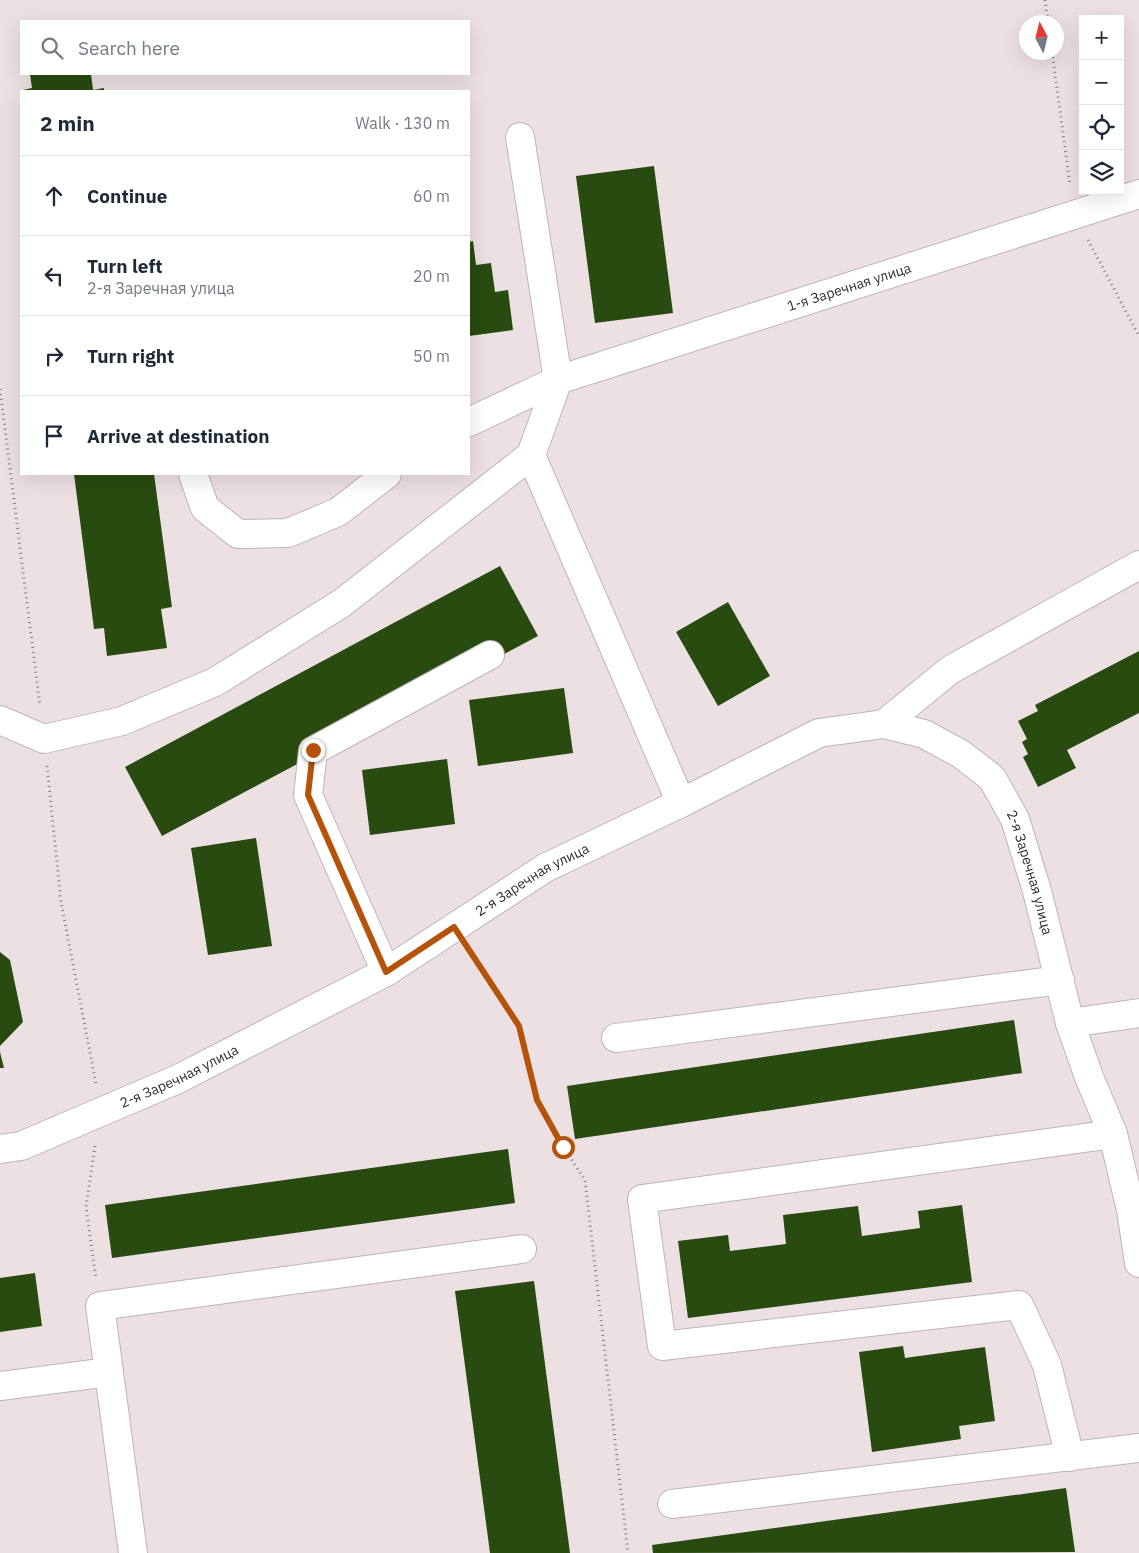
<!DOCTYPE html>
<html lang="en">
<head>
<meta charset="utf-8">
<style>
	:root { --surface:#fff; --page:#f2f2f3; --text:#1f2937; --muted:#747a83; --line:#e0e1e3 }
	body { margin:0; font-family:"IBM Plex Sans",sans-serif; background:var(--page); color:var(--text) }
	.controls { position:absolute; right:15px; top:15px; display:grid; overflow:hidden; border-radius:0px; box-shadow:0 5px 20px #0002 }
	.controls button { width:45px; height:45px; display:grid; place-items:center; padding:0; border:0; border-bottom:1px solid var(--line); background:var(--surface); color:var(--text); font:25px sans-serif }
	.compass { position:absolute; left:1019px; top:15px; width:45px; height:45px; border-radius:50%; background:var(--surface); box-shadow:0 5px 20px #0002; rotate:353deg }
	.stop { position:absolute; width:15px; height:15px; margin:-11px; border:4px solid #b45309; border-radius:50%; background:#fff }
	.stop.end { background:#b45309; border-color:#fff; box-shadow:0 1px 5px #0008 }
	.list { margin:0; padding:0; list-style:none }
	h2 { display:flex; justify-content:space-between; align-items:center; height:65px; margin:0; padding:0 20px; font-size:21px }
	h2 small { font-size:16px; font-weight:400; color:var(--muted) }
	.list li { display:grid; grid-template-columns:32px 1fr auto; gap:15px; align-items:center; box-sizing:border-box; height:80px; padding:0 20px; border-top:1px solid var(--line) }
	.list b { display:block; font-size:19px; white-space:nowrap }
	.list p { margin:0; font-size:16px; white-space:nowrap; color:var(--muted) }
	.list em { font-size:16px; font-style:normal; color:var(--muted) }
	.icon { flex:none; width:28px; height:28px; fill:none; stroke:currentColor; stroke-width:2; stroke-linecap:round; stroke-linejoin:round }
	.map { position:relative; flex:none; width:1139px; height:1553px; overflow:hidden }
	.search { position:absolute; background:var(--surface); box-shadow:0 5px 20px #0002; left:20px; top:20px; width:450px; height:55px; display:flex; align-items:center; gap:12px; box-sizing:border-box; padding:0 18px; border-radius:0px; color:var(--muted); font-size:19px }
	.panel { position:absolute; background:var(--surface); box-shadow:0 5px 20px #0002; left:20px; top:90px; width:450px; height:385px; border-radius:0px }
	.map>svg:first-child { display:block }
</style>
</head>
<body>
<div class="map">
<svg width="1139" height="1553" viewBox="0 0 1139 1553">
	<rect width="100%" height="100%" fill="#ede0e3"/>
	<path fill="#284b10" d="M30,74H91L93,90L104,88V91H24L23,90L32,88Z
		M654,166L673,313L595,323L576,176Z
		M473,241L476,265L491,263L495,292L508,290L513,330L469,336V242Z
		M74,474H154L172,607L161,609L167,648L107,656L104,628L94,629Z
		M500,566L538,636L162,836L125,767Z
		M728,602L770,676L718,706L676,632Z
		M1139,651V713L1067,750L1076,768L1038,787L1023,757L1028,754L1022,742L1027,739L1018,721L1038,711L1035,705Z
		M564,688L573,753L478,766L469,700Z
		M447,759L455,824L370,835L362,770Z
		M256,838L272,946L208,955L191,848Z
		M0,952L10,960L23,1022L0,1046Z
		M1014,1020L1022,1073L575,1139L567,1086Z
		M0,1052L4,1068H0Z
		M508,1149L515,1203L112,1258L105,1205Z
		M962,1205L972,1282L688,1318L678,1241L728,1235L730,1251L786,1244L783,1215L858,1206L862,1236L920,1228L918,1211Z
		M35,1273L42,1326L0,1332V1278Z
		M534,1281L570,1553H490L455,1291Z
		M903,1346L905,1358L985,1347L995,1421L959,1426L961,1439L872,1452L859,1352Z
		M1066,1488L1075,1552L653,1553L652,1545Z"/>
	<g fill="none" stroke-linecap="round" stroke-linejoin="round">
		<g stroke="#bfb3b6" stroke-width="30">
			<g id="minor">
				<path d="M520,137L558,380L531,455L681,803"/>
				<path id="s1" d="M469,422L558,380L1139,194"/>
				<path d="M193,474L205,508L238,534L288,533L338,512L387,474"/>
				<path d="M0,720L44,739L122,721L215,682L342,603L531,455"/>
				<path d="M884,724L950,670L1139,565"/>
				<path d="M386,972L308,795L313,751L490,655"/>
				<path d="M1070,1023L1139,1013"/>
				<path d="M616,1038L1060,980"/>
				<path id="s2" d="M0,1149L21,1146L178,1079L386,972L545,868L681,803L819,733L884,724L924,734L961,754L992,778L1015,819L1037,891L1070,1023L1089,1077L1113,1134L1131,1210L1139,1263"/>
				<path d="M109,1372L133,1553"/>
				<path d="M0,1386L109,1372L100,1306L522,1249"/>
				<path d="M1070,1457L1047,1365L1019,1305L662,1346L642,1199L1113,1134"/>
				<path d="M672,1504L1139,1448"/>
			</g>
		</g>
		<path stroke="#877e81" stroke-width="3" stroke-dasharray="1 4" stroke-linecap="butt" d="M1045,0L1048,22
			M1052,52L1070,185
			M1088,240L1139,336
			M0,389L40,706
			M47,766L61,902L96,1084
			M470,951L519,1026L537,1100L563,1147L585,1180L628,1553
			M95,1146L86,1207L96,1279"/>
		<use href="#minor" stroke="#fff" stroke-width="28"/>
	</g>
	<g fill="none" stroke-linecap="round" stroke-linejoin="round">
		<path stroke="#b45309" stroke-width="6" d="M313,750L308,795L386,972L454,927L519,1026L537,1100L563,1147"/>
	</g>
	<g text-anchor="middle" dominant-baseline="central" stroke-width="5" stroke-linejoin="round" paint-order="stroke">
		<g font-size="14" fill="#312c2e" stroke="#faedf0">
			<text stroke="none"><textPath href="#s1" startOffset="404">1-я Заречная улица</textPath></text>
			<text stroke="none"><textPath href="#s2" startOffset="1212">2-я Заречная улица</textPath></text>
			<text stroke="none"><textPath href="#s2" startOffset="599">2-я Заречная улица</textPath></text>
			<text stroke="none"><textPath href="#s2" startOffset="194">2-я Заречная улица</textPath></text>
		</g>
	</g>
</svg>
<div class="controls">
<button>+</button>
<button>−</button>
<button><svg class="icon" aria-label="locate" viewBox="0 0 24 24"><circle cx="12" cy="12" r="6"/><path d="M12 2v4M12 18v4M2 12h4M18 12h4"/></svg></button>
<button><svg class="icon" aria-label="layers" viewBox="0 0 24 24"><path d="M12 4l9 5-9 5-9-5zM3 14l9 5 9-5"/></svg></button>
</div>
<svg class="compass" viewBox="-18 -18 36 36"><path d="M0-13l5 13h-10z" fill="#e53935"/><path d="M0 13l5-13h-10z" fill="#747a83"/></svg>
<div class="stop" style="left:563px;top:1147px"></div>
<div class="stop end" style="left:313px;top:750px"></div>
<div class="search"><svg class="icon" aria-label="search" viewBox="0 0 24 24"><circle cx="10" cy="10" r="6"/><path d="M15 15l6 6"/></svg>Search here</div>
<section class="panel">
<h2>2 min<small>Walk · 130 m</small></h2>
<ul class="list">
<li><svg class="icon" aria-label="ahead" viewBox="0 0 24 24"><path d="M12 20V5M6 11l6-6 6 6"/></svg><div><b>Continue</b></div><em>60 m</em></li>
<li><svg class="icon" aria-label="left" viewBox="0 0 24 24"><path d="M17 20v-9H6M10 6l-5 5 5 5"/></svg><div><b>Turn left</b><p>2-я Заречная улица</p></div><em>20 m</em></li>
<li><svg class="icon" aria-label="right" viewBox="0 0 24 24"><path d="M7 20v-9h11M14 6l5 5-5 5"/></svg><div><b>Turn right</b></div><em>50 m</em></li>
<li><svg class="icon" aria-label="arrive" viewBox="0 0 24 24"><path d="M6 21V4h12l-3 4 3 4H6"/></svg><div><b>Arrive at destination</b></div></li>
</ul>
</section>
</div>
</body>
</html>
